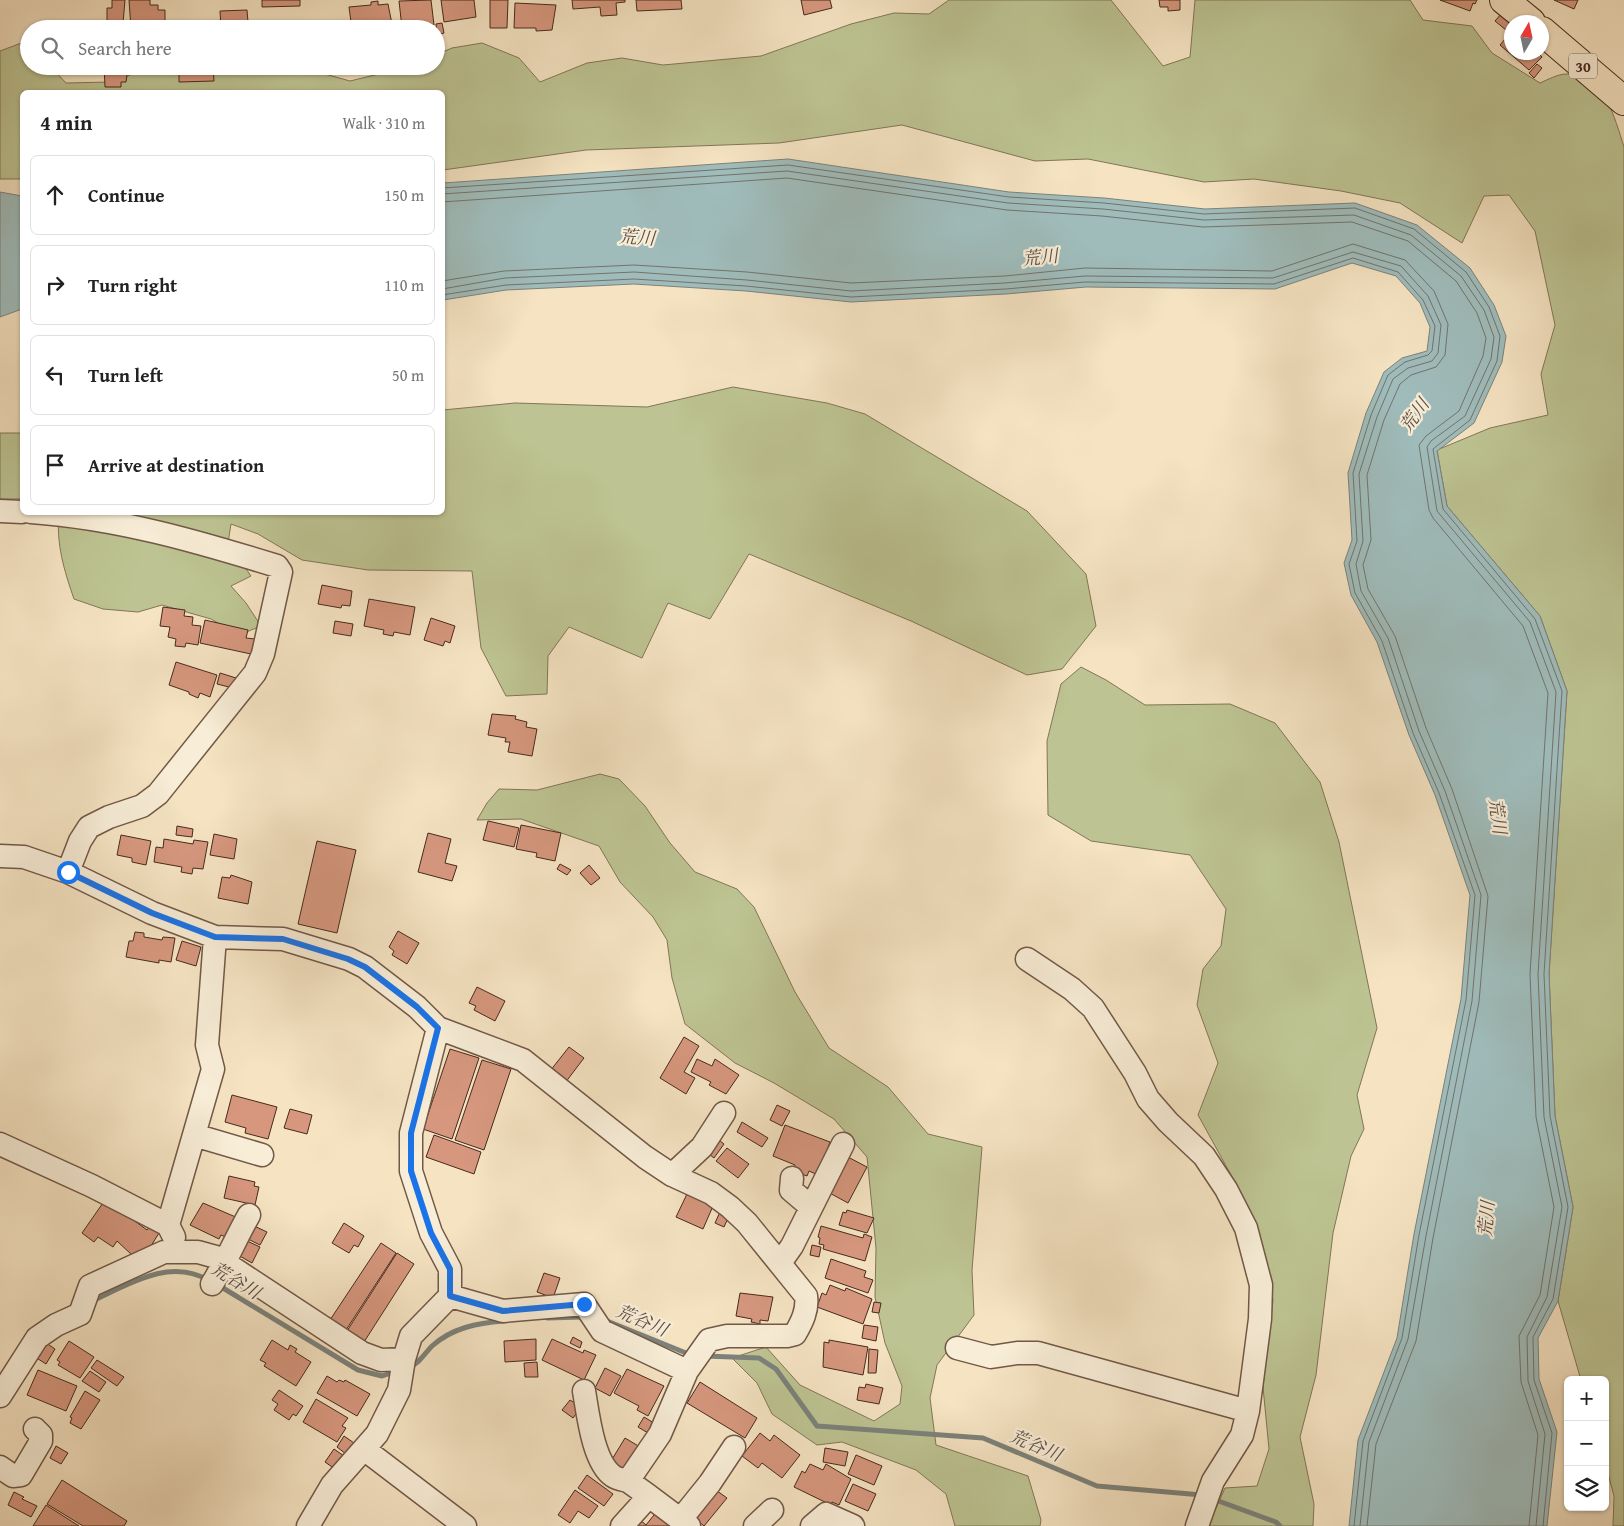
<!DOCTYPE html>
<html lang="en">
<head>
<meta charset="utf-8">
<style>
	:root { --surface:#fff; --page:#f6f6f6; --text:#222; --muted:#767676; --line:#e0e0e0 }
	body { margin:0; font-family:"Gentium Book Plus","Noto Serif JP",serif; background:var(--page); color:var(--text) }
	.controls { position:absolute; right:15px; bottom:15px; display:grid; overflow:hidden; border-radius:8px; box-shadow:0 1px 4px #0004 }
	.controls button { width:45px; height:45px; display:grid; place-items:center; padding:0; border:0; border-bottom:1px solid var(--line); background:var(--surface); color:var(--text); font:25px sans-serif }
	.compass { position:absolute; left:1504px; top:15px; width:45px; height:45px; border-radius:50%; background:var(--surface); box-shadow:0 1px 4px #0004; rotate:9deg }
	.stop { position:absolute; width:15px; height:15px; margin:-11px; border:4px solid #1a73e8; border-radius:50%; background:#fff }
	.stop.end { background:#1a73e8; border-color:#fff; box-shadow:0 1px 5px #0008 }
	.list { margin:0; padding:0; list-style:none }
	h2 { display:flex; justify-content:space-between; align-items:center; height:65px; margin:0; padding:0 20px; font-size:21px }
	h2 small { font-size:16px; font-weight:400; color:var(--muted) }
	.list li { display:grid; grid-template-columns:32px 1fr auto; gap:15px; align-items:center; box-sizing:border-box; height:80px; margin:0 10px 10px; padding:0 10px; border:1px solid var(--line); border-radius:8px }
	.list b { display:block; font-size:19px; white-space:nowrap }
	.list em { font-size:16px; font-style:normal; color:var(--muted) }
	.icon { flex:none; width:28px; height:28px; fill:none; stroke:currentColor; stroke-width:2; stroke-linecap:round; stroke-linejoin:round }
	.map { position:relative; flex:none; width:1624px; height:1526px; overflow:hidden }
	.search { position:absolute; background:var(--surface); box-shadow:0 1px 4px #0004; left:20px; top:20px; width:425px; height:55px; display:flex; align-items:center; gap:12px; box-sizing:border-box; padding:0 18px; border-radius:28px; color:var(--muted); font-size:19px }
	.panel { position:absolute; background:var(--surface); box-shadow:0 1px 4px #0004; left:20px; top:90px; width:425px; height:425px; border-radius:8px }
	.map>svg:first-child { display:block }
</style>
</head>
<body>
<div class="map">
<svg width="1624" height="1526" viewBox="0 0 1624 1526">
	<rect width="100%" height="100%" fill="#f5e3c2"/>
	<filter id="stains"><feTurbulence type="fractalNoise" baseFrequency=".004" numOctaves="4"/><feColorMatrix values="0 0 0 0 .2 0 0 0 0 .09 0 0 0 0 .02 0 0 0 .5 -.17"/></filter>
	<radialGradient id="worn" r=".72"><stop offset=".6" stop-color="#630" stop-opacity="0"/><stop offset="1" stop-color="#630" stop-opacity=".3"/></radialGradient>
	<path fill="#bdc392" stroke="#827657" d="M949,0H1111L1163,66L1190,57L1195,0H1410L1423,20L1472,26L1492,53L1540,83C1547,80 1558,74 1566,74C1604,72 1615,119 1624,147V1526H1613L1614,1496L1605,1463V1380H1581L1558,1301L1573,1207L1555,1116L1549,974L1567,691L1540,616L1447,506L1437,450L1490,428L1548,415L1541,374L1555,325L1535,231L1509,195L1484,196L1462,243L1400,203L1341,191L1254,179L1204,182L1088,159L1035,161L902,125L779,143L586,150L443,170L442,92H22V179H0V51L24,42L29,46V66H50L66,83L111,82L146,69L190,67L229,72L251,66H296L350,81L412,66H436V55L452,48L482,43L519,58L540,82L587,63L622,58L663,65L761,56L851,24L894,13L929,14Z
		M733,387L827,403L865,414L1027,511L1086,574L1096,626L1062,669L1027,675L911,621L749,554L710,619L668,603L642,658L569,627L548,656L547,694L506,696L481,648L472,571L368,570L302,560L258,534L231,524L228,543L251,576L231,586L246,603L261,626L239,635L211,619L162,605L138,612L103,609L74,599C64,570 56,544 59,513L442,512L443,410L515,403L647,407Z
		M0,433H22V499H0Z
		M1081,667L1106,680L1145,705L1230,704L1275,723L1320,782L1339,842L1377,1028L1357,1095L1364,1129L1351,1156L1333,1233L1316,1375L1300,1437L1314,1504L1313,1526H1208L1225,1488L1257,1486L1269,1449L1263,1387L1273,1300L1259,1241L1236,1184L1198,1115L1218,1063L1197,1005L1203,969L1221,946L1226,909L1190,855L1091,841L1048,815L1047,741L1061,684Z
		M600,774L619,779L645,806L670,843L695,872L737,889L754,907L795,992L829,1048L888,1087L928,1134L982,1147L972,1270L974,1315L937,1365L930,1398L936,1445L1028,1476L1041,1520L1040,1526H955L946,1494L916,1470L842,1442L817,1445L772,1414L757,1383L732,1358L766,1347L800,1385L874,1421L900,1404L902,1386L885,1343L875,1297L876,1248L867,1157L834,1119L774,1083L735,1063L685,1024L672,978L667,940L653,917L620,882L599,846L521,819L477,820L487,803L499,789L537,790Z"/>
	<path fill="#9fbcbb" stroke="#7c827b" d="M788,159L1009,192L1104,198L1205,209L1355,203L1417,225L1470,268L1494,305L1506,336L1502,362L1474,423L1437,451L1447,506L1540,616L1567,691L1549,974L1555,1116L1573,1207L1558,1301L1538,1338L1539,1379L1557,1432L1547,1526H1349L1358,1440L1397,1338L1414,1234L1461,999L1470,895L1435,795L1409,735L1377,642L1351,595L1344,563L1352,540L1348,473L1366,413L1384,372L1402,358L1427,351L1430,327L1420,303L1396,276L1352,263L1275,289L1086,287L1006,294L851,302L746,291L634,284L506,290L443,300V183Z
		M0,192L22,196V309L0,317Z"/>
	<g fill="none" stroke-linecap="round" stroke-linejoin="round">
		<path stroke="#73736c" stroke-width="1" d="M442,188L788,165L1009,197L1104,203L1204,214L1355,208L1414,229L1466,272L1489,307L1500,336L1497,361L1470,420L1433,449L1443,509L1535,619L1562,691L1544,974L1550,1116L1568,1207L1553,1299L1533,1337L1534,1380L1552,1433L1543,1526
			M442,194L787,171L1008,203L1103,209L1204,220L1354,215L1411,235L1461,276L1484,310L1494,337L1491,359L1465,416L1431,441L1427,447L1437,511L1530,622L1556,692L1538,974L1544,1117L1562,1207L1547,1297L1527,1337L1528,1381L1545,1434L1536,1526
			M442,202L787,178L1007,210L1102,216L1203,227L1352,222L1408,241L1456,281L1477,313L1486,338L1483,356L1459,411L1426,436L1419,445L1429,510L1433,518L1523,626L1548,693L1530,974L1536,1117L1554,1207L1540,1295L1519,1336L1521,1382L1538,1435L1529,1526
			M442,281L504,271L634,265L747,272L851,283L1005,276L1085,268L1272,271L1353,244L1405,260L1434,291L1448,324L1445,355L1436,367L1411,375L1400,384L1384,420L1367,475L1371,540L1363,565L1368,589L1395,636L1426,728L1452,789L1488,896L1479,1002L1433,1238L1416,1341L1376,1444L1367,1526
			M442,289L505,278L634,272L747,280L851,291L1005,283L1085,276L1273,278L1353,252L1401,266L1428,296L1441,325L1438,353L1432,361L1408,368L1393,379L1377,417L1359,474L1363,541L1356,564L1361,591L1388,638L1419,731L1445,791L1481,895L1472,1001L1426,1236L1408,1339L1369,1442L1360,1526
			M442,295L506,285L634,279L746,286L851,297L1006,289L1085,282L1274,284L1353,258L1398,272L1423,300L1435,326L1432,351L1428,355L1405,362L1388,375L1371,415L1353,473L1357,541L1349,564L1355,593L1382,641L1413,733L1439,793L1475,895L1466,1000L1419,1235L1402,1338L1363,1441L1354,1526"/>
		<path stroke="#7c827b" stroke-width="5" d="M218,1285L358,1370L382,1376L397,1371
			M92,1301C129,1284 169,1258 208,1280
			M547,1318L583,1317
			M602,1319L691,1355
			M705,1356L759,1358L776,1369L817,1426L983,1438L1097,1486L1202,1495
			M409,1367C419,1364 425,1353 432,1346C452,1328 477,1323 504,1321
			M1213,1499L1276,1522L1280,1526"/>
	</g>
	<path fill="#d6977e" stroke="#472a1c" d="M112,0H125L123,23H107V8H112Z
		M129,0H150V5H158V10H165V29H131Z
		M262,0H300V6L262,7Z
		M431,0L434,25L402,28L399,1Z
		M441,0H474L476,17L444,22Z
		M490,0H508L507,28H490Z
		M572,0H625V2L616,3L617,15L601,16L600,7L573,9Z
		M636,0H681L682,9L637,11Z
		M801,0H830L832,8L804,15Z
		M1159,0H1180V10L1168,11V7H1160Z
		M1440,0H1477L1475,4L1473,3L1470,11Z
		M1554,0H1578L1574,9Z
		M378,1V5L388,4L393,29H349L348,23L351,22L349,7L371,5V2Z
		M515,3L556,5L552,30L536,31V28H514Z
		M247,10L248,22H252V29L221,28L220,11Z
		M1501,14L1512,24L1506,30L1495,21Z
		M442,23L444,33L437,35L436,24Z
		M1512,31V52H1540L1539,54L1542,57L1529,70L1500,45Z
		M1537,64L1542,68L1534,78L1529,73Z
		M104,66H125L128,68L126,82H121V87H105Z
		M179,66H213L214,81L179,82Z
		M354,66H373V74H354Z
		M322,585L352,591L350,606L342,605L341,608L318,604Z
		M369,599L415,607L410,635L394,632L393,636L383,634L384,630L364,626Z
		M163,607L185,610L184,616L193,617L192,625L201,626L198,645L186,643L185,647L175,646L176,639L168,637L170,627L160,626Z
		M431,618L455,626L450,643L445,641L443,646L424,640Z
		M205,620L248,630L246,638L255,639L251,654L200,643Z
		M335,621L353,624L351,636L333,633Z
		M176,662L217,675L210,697L200,693L198,698L189,694V692L169,685Z
		M220,673L236,678L233,688L217,684Z
		M492,714L516,716L515,719L527,722L526,727L537,729L532,756L508,752L510,742H505L506,738L488,735Z
		M488,821L519,828L514,847L483,840Z
		M521,825L561,833L555,861L536,857L537,853L516,849Z
		M177,826L193,829L192,837L176,835Z
		M428,833L451,839L445,863L457,866L452,881L418,872Z
		M214,834L237,839L234,859L210,855Z
		M121,835L151,841L146,865L132,862V858L117,855Z
		M164,839L193,844L194,840L208,842L203,869L193,868L192,874L181,872L182,867L154,862L156,847L163,848Z
		M317,841L356,850L337,933L298,924Z
		M560,864L571,870L567,875L557,869Z
		M589,865L600,878L591,885L580,873Z
		M231,875L252,882L248,904L218,898L222,877L230,878Z
		M398,931L419,943L407,964L392,955L394,951L389,947Z
		M135,932L144,933V937L162,940L163,937L175,938L171,962L159,960V963L126,957L129,941H133Z
		M182,941L201,947L196,966L176,960Z
		M477,987L505,1001L495,1021L474,1010L476,1006L469,1003Z
		M684,1037L699,1046L684,1072L695,1078L686,1094L660,1078Z
		M569,1047L584,1058L565,1083L550,1071Z
		M450,1049L479,1058L452,1139L423,1129Z
		M697,1059L712,1066L715,1059L739,1075L726,1094L709,1085L711,1082L691,1072Z
		M482,1060L511,1069L484,1150L455,1140Z
		M232,1095L277,1107L268,1139L245,1133L246,1128L225,1122Z
		M777,1105L790,1111L782,1126L770,1120Z
		M290,1109L312,1115L307,1134L284,1128Z
		M742,1122L768,1138L762,1147L737,1132Z
		M785,1125L830,1142L818,1175L809,1171L807,1176L793,1171L795,1165L773,1156Z
		M434,1135L481,1152L474,1174L426,1157Z
		M715,1137L724,1144L714,1158L705,1151Z
		M727,1148L749,1164L738,1178L716,1161Z
		M844,1155L867,1167L848,1203L826,1191Z
		M229,1176L255,1182L254,1186L259,1187L255,1205L224,1198Z
		M687,1194L713,1206L703,1229L676,1217Z
		M105,1200L134,1216L132,1219L147,1230L150,1226L159,1233L143,1259L134,1253L132,1255L117,1241L113,1247L98,1237L94,1242L82,1233Z
		M203,1203L238,1218L228,1238L221,1235L219,1239L190,1225Z
		M847,1210L874,1218L867,1233L839,1225L843,1212L846,1213Z
		M720,1212L729,1216L724,1227L715,1223Z
		M344,1223L364,1236L358,1247L354,1245L349,1253L332,1243Z
		M252,1225L267,1232L260,1245L246,1238Z
		M821,1226L863,1238L864,1234L872,1237L865,1261L823,1249L824,1245L819,1244L820,1238L818,1237Z
		M245,1240L260,1247L252,1263L238,1255Z
		M381,1243L396,1253L346,1330L330,1320Z
		M812,1245L821,1247L819,1257L810,1255Z
		M397,1253L414,1264L364,1342L347,1331Z
		M831,1259L866,1271L864,1277L873,1280L868,1293L825,1278Z
		M544,1273L560,1278L553,1298L537,1292Z
		M830,1285L845,1291L846,1288L872,1299L863,1324L817,1307L822,1293L826,1295Z
		M740,1293L773,1297L768,1321L760,1320V1324L751,1322L752,1319L736,1316Z
		M874,1302L881,1303L879,1313L872,1312Z
		M864,1325L878,1327L876,1341L862,1338Z
		M573,1337L582,1342L580,1348L570,1343Z
		M536,1339V1360L505,1362L504,1341Z
		M552,1339L583,1353L584,1350L596,1355L584,1380L542,1360Z
		M42,1340L55,1349L46,1364L32,1355Z
		M272,1340L288,1350L290,1345L297,1349L295,1352L311,1362L296,1386L264,1366L266,1363L260,1360Z
		M829,1340L868,1347L863,1375L823,1367L824,1342L829,1343Z
		M69,1341L94,1357L80,1378L58,1365L60,1362L57,1360Z
		M869,1349L878,1350L876,1373H868Z
		M97,1360L124,1377L117,1386L91,1368Z
		M537,1362L538,1377H525L524,1363Z
		M605,1368L621,1376L610,1396L595,1388Z
		M627,1369L664,1386L648,1416L637,1410L639,1406L614,1393Z
		M38,1370L77,1386L66,1411L27,1395Z
		M90,1371L106,1382L99,1392L82,1381Z
		M327,1376L337,1382L339,1380L344,1382L345,1380L370,1394L357,1416L317,1393Z
		M700,1382L757,1418L745,1438L687,1403Z
		M866,1384L883,1388L879,1404L857,1400L859,1387L865,1388Z
		M279,1390L303,1406L296,1416L293,1414L289,1420L274,1410L278,1404L272,1400Z
		M85,1391L100,1400L81,1429L70,1423L72,1418L70,1417Z
		M316,1399L348,1418L342,1426L346,1428L337,1442L303,1422Z
		M570,1400L581,1407L573,1418L562,1410Z
		M644,1417L654,1423L648,1433L638,1427Z
		M760,1433L770,1441L774,1435L800,1455L782,1478L762,1463L758,1468L742,1456Z
		M344,1436L354,1443L346,1454L337,1447Z
		M625,1438L640,1447L626,1470L611,1461Z
		M56,1446L68,1453L61,1464L50,1458Z
		M825,1448L848,1452L845,1466L823,1462Z
		M334,1449L344,1456L335,1469L325,1462Z
		M856,1455L882,1466L874,1485L848,1474Z
		M810,1464L823,1470L826,1464L851,1479L839,1505L832,1502L831,1505L794,1487L802,1471L805,1473Z
		M587,1475L613,1494L604,1506L578,1488Z
		M62,1480L127,1521L124,1526H83L47,1504Z
		M853,1484L876,1494L868,1511L845,1501Z
		M713,1488L727,1498L704,1526L691,1515Z
		M575,1490L598,1506L589,1518L578,1511L570,1523L558,1515Z
		M14,1492L24,1497L22,1499L37,1506L31,1517L8,1505Z
		M46,1505L79,1526H33Z
		M658,1510L672,1526H631L638,1518L646,1525Z"/>
	<g fill="none" stroke-linecap="round" stroke-linejoin="round">
		<g stroke="#725846" stroke-width="25">
			<path id="minor" d="M0,511L22,512
				M31,512C117,518 196,541 277,566L281,572L263,654L255,673L158,794L142,806L109,817L89,827L80,841L68,872
				M0,856L24,857L68,872L152,913L215,937L283,939L349,959L365,967L417,1007L438,1028L523,1060L645,1157L672,1175L711,1193L730,1207L747,1223L806,1296C808,1310 802,1322 795,1334L787,1336H727L709,1340L687,1371L660,1434L628,1481L649,1496L622,1526
				M1027,959L1072,989L1093,1008L1135,1073L1148,1099L1168,1122L1204,1156L1226,1189L1246,1228L1261,1285L1260,1319L1248,1411L1242,1435L1213,1481L1197,1526
				M194,1135L262,1155
				M0,1144L92,1186L168,1225L174,1237
				M672,1175L702,1147L724,1113
				M792,1178L791,1190L811,1207
				M168,1225L213,1069L207,1045L215,937
				M780,1263L792,1246L843,1144
				M212,1284C226,1262 236,1238 249,1215
				M450,1296L503,1311L584,1304L602,1331L687,1371
				M957,1348L991,1357L1017,1353H1038L1248,1411
				M584,1391C588,1414 593,1462 613,1476C617,1479 624,1480 628,1481
				M0,1396L37,1338L56,1325L80,1314L90,1286L164,1252H198L216,1257L362,1353L381,1360L404,1359
				M364,1449L465,1526
				M0,1467L13,1476L21,1475L41,1441V1435L35,1429
				M649,1496L689,1526
				M681,1519L710,1483L734,1447
				M308,1526L332,1485L377,1434L399,1390L404,1359L411,1336L450,1296V1269L431,1233L411,1171V1133L438,1028
				M755,1526L772,1510
				M812,1526L826,1514L853,1526"/>
		</g>
		<g stroke="#472a1c" stroke-width="30">
			<path id="major" d="M1504,0L1531,22
				M1542,31L1624,101"/>
		</g>
		<use href="#minor" stroke="#f8edd7" stroke-width="22"/>
		<use href="#major" stroke="#f5e3c2" stroke-width="28"/>
	</g>
	<g fill="none" stroke-linecap="round" stroke-linejoin="round">
		<path stroke="#1a73e8" stroke-width="6" d="M68,872L152,913L215,937L283,939L348,959L365,967L417,1007L438,1028L411,1133V1171L431,1233L450,1269V1296L503,1311L584,1304"/>
	</g>
	<g text-anchor="middle" dominant-baseline="central" stroke-width="4.5" stroke-linejoin="round" paint-order="stroke">
		<rect fill="#f8edd7" stroke="#7c6454" stroke-width="1" x="1569" y="53.5" width="28" height="25" rx="4"/>
		<g font-size="15" font-weight="bold" fill="#472a1c">
			<text x="1583" y="66">30</text>
		</g>
		<g font-size="18" font-style="italic" fill="#5d4e44" stroke="#f8edd7">
			<text transform="translate(637 237) rotate(4)">荒川</text>
			<text transform="translate(1040 257) rotate(-6)">荒川</text>
			<text transform="translate(1414 415) rotate(-54)">荒川</text>
			<text transform="translate(1498 816) rotate(82)">荒川</text>
			<text transform="translate(1486 1219) rotate(-85)">荒川</text>
			<text transform="translate(236 1280) rotate(31)">荒谷川</text>
			<text transform="translate(642 1320) rotate(23)">荒谷川</text>
			<text transform="translate(1036 1445) rotate(23)">荒谷川</text>
		</g>
	</g>
	<rect width="100%" height="100%" filter="url(#stains)"/>
	<rect width="100%" height="100%" fill="url(#worn)"/>
</svg>
<div class="controls">
<button>+</button>
<button>−</button>
<button><svg class="icon" aria-label="layers" viewBox="0 0 24 24"><path d="M12 4l9 5-9 5-9-5zM3 14l9 5 9-5"/></svg></button>
</div>
<svg class="compass" viewBox="-18 -18 36 36"><path d="M0-13l5 13h-10z" fill="#e53935"/><path d="M0 13l5-13h-10z" fill="#767676"/></svg>
<div class="stop" style="left:68px;top:872px"></div>
<div class="stop end" style="left:584px;top:1304px"></div>
<div class="search"><svg class="icon" aria-label="search" viewBox="0 0 24 24"><circle cx="10" cy="10" r="6"/><path d="M15 15l6 6"/></svg>Search here</div>
<section class="panel">
<h2>4 min<small>Walk · 310 m</small></h2>
<ul class="list">
<li><svg class="icon" aria-label="ahead" viewBox="0 0 24 24"><path d="M12 20V5M6 11l6-6 6 6"/></svg><div><b>Continue</b></div><em>150 m</em></li>
<li><svg class="icon" aria-label="right" viewBox="0 0 24 24"><path d="M7 20v-9h11M14 6l5 5-5 5"/></svg><div><b>Turn right</b></div><em>110 m</em></li>
<li><svg class="icon" aria-label="left" viewBox="0 0 24 24"><path d="M17 20v-9H6M10 6l-5 5 5 5"/></svg><div><b>Turn left</b></div><em>50 m</em></li>
<li><svg class="icon" aria-label="arrive" viewBox="0 0 24 24"><path d="M6 21V4h12l-3 4 3 4H6"/></svg><div><b>Arrive at destination</b></div></li>
</ul>
</section>
</div>
</body>
</html>
